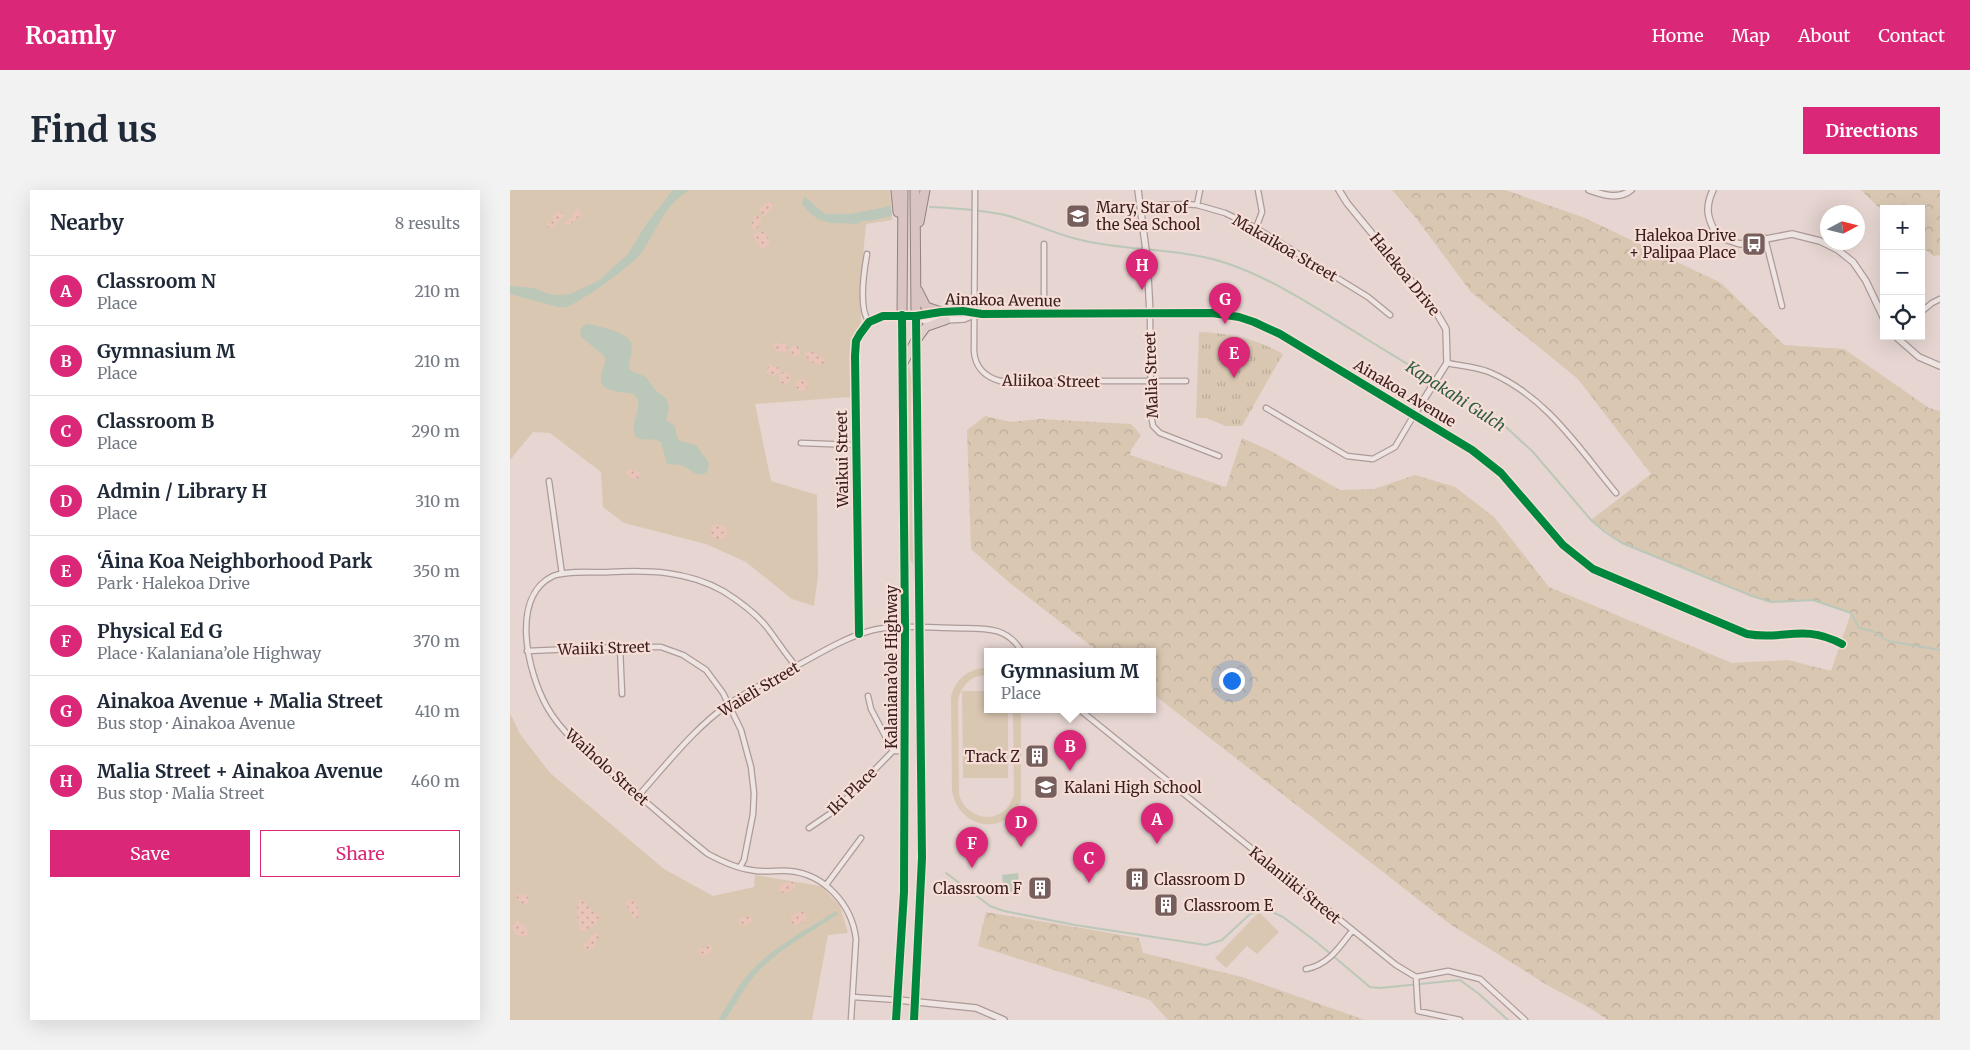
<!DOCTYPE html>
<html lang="en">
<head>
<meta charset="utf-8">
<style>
	:root { --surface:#fff; --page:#f2f2f3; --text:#1f2937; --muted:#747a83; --line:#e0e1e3; --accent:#db2777 }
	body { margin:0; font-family:Merriweather,serif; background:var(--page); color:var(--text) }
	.controls { position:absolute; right:15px; top:15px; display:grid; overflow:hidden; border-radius:0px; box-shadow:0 5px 20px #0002 }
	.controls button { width:45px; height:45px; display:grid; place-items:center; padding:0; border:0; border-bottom:1px solid var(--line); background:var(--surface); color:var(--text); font:25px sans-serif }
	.compass { position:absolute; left:1310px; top:15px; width:45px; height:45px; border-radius:50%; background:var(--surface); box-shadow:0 5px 20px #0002; rotate:83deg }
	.you { position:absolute; left:721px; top:490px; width:18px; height:18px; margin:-12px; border:4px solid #fff; border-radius:50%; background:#1a73e8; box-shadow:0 0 0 8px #1a73e833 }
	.badge { display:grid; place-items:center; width:32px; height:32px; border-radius:50%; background:var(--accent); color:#fff; font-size:16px; font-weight:700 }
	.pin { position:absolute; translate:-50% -41px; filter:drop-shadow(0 1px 2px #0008) }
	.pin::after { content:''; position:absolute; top:26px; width:18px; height:15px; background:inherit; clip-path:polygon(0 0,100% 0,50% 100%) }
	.popup { position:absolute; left:474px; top:458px; width:172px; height:65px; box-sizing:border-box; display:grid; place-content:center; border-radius:0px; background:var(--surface); filter:drop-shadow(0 1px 4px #0005); font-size:16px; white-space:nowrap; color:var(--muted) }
	.popup b { font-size:19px; color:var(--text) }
	.popup::after { content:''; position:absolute; left:50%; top:100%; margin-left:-10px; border:10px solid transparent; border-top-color:var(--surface) }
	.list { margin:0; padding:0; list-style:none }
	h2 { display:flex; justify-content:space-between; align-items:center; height:65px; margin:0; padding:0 20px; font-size:21px }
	h2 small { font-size:16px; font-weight:400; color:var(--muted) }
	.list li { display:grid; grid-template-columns:32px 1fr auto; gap:15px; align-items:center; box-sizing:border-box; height:70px; padding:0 20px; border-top:1px solid var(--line) }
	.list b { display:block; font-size:19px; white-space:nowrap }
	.list p { margin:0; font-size:16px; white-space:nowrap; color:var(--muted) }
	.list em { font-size:16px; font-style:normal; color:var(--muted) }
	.actions { display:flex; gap:10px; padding:15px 20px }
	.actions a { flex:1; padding:11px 0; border:1px solid var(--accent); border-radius:0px; text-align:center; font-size:18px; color:var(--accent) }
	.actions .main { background:var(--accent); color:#fff }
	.icon { flex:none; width:28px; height:28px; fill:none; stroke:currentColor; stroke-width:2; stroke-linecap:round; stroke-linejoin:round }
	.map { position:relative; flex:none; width:1430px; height:830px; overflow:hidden; border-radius:0px }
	header { display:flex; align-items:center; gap:30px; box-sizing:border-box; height:70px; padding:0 25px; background:var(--accent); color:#fff }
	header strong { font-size:24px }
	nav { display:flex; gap:28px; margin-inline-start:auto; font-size:18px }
	.intro { display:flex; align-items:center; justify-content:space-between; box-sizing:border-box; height:120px; padding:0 30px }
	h1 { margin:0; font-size:35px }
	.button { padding:12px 22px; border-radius:0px; background:var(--accent); color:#fff; font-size:18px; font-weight:700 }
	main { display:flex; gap:30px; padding:0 30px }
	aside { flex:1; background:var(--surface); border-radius:0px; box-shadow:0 5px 20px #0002 }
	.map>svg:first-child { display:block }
</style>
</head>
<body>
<header>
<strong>Roamly</strong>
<nav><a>Home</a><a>Map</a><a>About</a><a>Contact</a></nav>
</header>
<div class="intro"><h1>Find us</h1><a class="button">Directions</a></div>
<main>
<aside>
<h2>Nearby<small>8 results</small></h2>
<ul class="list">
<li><span class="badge">A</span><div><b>Classroom N</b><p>Place</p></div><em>210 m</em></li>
<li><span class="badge">B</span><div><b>Gymnasium M</b><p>Place</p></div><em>210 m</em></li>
<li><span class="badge">C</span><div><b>Classroom B</b><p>Place</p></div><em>290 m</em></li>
<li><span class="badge">D</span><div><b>Admin / Library H</b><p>Place</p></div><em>310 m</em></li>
<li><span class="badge">E</span><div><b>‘Āina Koa Neighborhood Park</b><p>Park · Halekoa Drive</p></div><em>350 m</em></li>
<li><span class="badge">F</span><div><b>Physical Ed G</b><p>Place · Kalaniana’ole Highway</p></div><em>370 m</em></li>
<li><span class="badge">G</span><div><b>Ainakoa Avenue + Malia Street</b><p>Bus stop · Ainakoa Avenue</p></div><em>410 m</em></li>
<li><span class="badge">H</span><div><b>Malia Street + Ainakoa Avenue</b><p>Bus stop · Malia Street</p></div><em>460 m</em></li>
</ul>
<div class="actions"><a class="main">Save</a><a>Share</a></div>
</aside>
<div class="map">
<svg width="1430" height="830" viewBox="0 0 1430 830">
	<defs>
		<pattern id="forest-crowns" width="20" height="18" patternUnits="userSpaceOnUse" patternTransform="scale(1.25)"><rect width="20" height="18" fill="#d9c7b2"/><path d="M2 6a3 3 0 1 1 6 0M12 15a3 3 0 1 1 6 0" fill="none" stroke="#bbab99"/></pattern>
		<pattern id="sand-dots" width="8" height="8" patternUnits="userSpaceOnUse" patternTransform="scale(1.25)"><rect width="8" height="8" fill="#e9c4b8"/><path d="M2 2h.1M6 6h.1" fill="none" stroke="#c9a89e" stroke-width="1.8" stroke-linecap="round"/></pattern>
		<pattern id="park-tufts" width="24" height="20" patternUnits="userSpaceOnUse" patternTransform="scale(1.25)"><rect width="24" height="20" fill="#d9c7b2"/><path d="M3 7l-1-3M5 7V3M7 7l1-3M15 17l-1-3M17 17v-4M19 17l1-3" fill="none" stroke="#bbab99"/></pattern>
	</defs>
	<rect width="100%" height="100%" fill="#e6d5d0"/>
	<path fill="#d9c7b2" d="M0,0H380L382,30L356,34L351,88V132L341,154L340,207L245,214L261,291L307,305L308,385L304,416L282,409L236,372L196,354L114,333L93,317L91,282L40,243L23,242L0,270Z
		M399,174L401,188L403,374L399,368L398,337L396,220L397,184Z
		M472,478H477V485C461,485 452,495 448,510L449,604C454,625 480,635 496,619C500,615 502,609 504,605L503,520H511V610C496,648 448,639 442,600L441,506C446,490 455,481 472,478Z
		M452,501H477L478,520H498V588H453Z
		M0,523L10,544L40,583L154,679L203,706L244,697L245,685L311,696L330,716L338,743L318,745L302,830H0Z
		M749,722L769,742L747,764L737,756L716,778L705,768Z"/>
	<path fill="url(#forest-crowns)" d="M882,0H995L1075,28L1211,93L1274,155L1334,159L1419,218L1430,221V830H1098L1080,818L1037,795L940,734L643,504L642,462H589L501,394L461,359L457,240L475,226L501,232L530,229L621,234L631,245L621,260L620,265L716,297L732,248L761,261L830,300L864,299L905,285L945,297L984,327L1039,397L1222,473L1278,470L1321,481L1341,423L1303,410L1261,412L1242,406L1112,353L1081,330L1141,284L1068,189L961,102L906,28Z
		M1351,0H1430V65L1424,66L1411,57V19H1374V23Z
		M476,722L629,748L633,763L732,787L855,830H658L640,810L468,756Z"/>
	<path fill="url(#sand-dots)" d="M258,12L263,13V16L256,25L253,26L249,19Z
		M65,19H68L72,24L61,34L56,35L55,31L61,29Z
		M49,21L54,24V28L50,29L44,36L38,38L36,34L43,30L44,24Z
		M244,26H248L252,28L247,39L242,38L241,36Z
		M253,40L260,52L257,57L252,58L246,52L243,45Z
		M275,153L278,158L276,162L266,161L263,157L264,154Z
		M279.5 161a5.5 5.5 0 1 1 11 0a5.5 5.5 0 1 1-11 0Z
		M300,161L314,167V175L303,173L296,167L295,163Z
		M260,175L269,178L270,183L263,186L257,183V178Z
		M269 188a6 6 0 1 1 12 0a6 6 0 1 1-12 0Z
		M286 195a6 6 0 1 1 12 0a6 6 0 1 1-12 0Z
		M119,279L129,282L131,285L129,288C124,290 118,287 116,282Z
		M203,333L216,337L217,344L216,348L205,349L200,345Z
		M282,691L285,696L282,701L272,703L269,700L270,695Z
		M8,704L16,705L19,709L18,714L14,715L9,711L6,706Z
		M71,708L90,727L88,732L74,742L71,741C67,734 65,715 71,708Z
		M121,709C127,712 129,720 129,727L127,728H123L116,715L117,710Z
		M293,721L297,725L295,731L286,735H281L280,731L282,725Z
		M237,725L242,727V732L233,736L229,735L228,728H233Z
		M7,731C14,732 19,739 17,746L10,747L4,743L2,736Z
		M85,743L88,744L89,748L85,753L84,758L75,761L73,754L78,752L80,747Z
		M198,754L202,756V761L196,765L190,766L189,759L195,758Z"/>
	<path fill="url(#park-tufts)" d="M689,142C720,143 747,149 773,164L732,236H716L696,228H686Z"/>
	<path fill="#bbc8b9" d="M163,0H180C156,12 146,42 131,63C123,75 70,113 56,117C53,118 51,117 48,117L0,104V96L24,98L39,104L49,105L60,104L88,91L118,64L137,33Z
		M294,6L315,24H340L381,16L382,26L359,31H352L347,34C321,32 310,37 292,14Z
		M76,134C85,134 119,143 121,153C124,162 117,171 120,180L136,187L145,200L156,208L159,217L156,230L165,236C168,255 169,250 186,255L199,273L197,282C185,290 181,277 170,275C165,274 161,275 157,274L151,252C143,247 134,252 126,247C118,231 136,217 124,204C114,201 90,204 91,188C91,181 96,175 95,168L92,164L71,147L70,139Z
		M508,683L510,702L494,704L492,685Z
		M326,721L328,724C300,743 267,760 245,785C233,799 225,816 215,830H208C219,813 228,794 243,779C266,755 298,739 326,721Z"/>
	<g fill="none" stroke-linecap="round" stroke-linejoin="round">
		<path stroke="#bbc8b9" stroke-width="2" d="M420,17C445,18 471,20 495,25C519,31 542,43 567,49C615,62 668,57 716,73C766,90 811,121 855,148C902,177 950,206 996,237L1023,262L1081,330L1095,342L1112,353L1242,406L1261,412L1303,410L1341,423L1349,438L1362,441L1378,451L1430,460
			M436,683L480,716L494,721L565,735L696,755L712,750L740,724L752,720H758L773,727L804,750L860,797L870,798L950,790L969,804L998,830"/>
		<g stroke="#ac9b98" stroke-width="7">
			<path id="minor" d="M465,0L464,161C465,177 475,187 490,191H676
				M687,15L690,0
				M630,18L651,15L675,14L687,15L715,23L746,38L858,107L880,125
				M746,38L752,22L748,0
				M1255,48L1272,116
				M534,54V125
				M357,64C354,81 348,118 359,132
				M1411,122L1422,113L1430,109
				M640,124L641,225L643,236L650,243L709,266
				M937,173C951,176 966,177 979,182C1036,206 1068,257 1106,303
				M756,218L837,266L863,269L885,257L904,225L962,260L982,274L1045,348L1062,363L1083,379L1237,444C1274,451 1292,433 1332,454
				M291,253L346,255
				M39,291L52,384
				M349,444L345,158C349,133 369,125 392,125
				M110,457L112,504
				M17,461L110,457H151L173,465L196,480L213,503L231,540L241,577L244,603L243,624L234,670L230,677
				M286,476C276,465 268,452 259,440C248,425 229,411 213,401C177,381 140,380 100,382C84,383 57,380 43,386C0,407 17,481 37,517C55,549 89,572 117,596C144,618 170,642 198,664C211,671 225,678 241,680C253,683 266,680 279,681C315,684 342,715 346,749L341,830
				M358,506L361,519L383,561
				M570,520L886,775L906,787L938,781L970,789L1015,830
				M129,605C157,574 184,538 219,514C240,499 265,488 288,475C312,462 336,447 363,440C389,434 416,438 442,438C471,439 496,434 512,462
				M299,638L324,621L383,561H394
				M316,695L351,648
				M796,779C818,775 829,758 842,741
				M906,787L908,821L950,830
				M343,807L388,810"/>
		</g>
		<g stroke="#ac9b98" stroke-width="8">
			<path id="tertiary" d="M628,0L637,68L640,124
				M1079,0C1093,5 1109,10 1121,0
				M1203,0C1194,19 1198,30 1208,47L1230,54L1282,44L1310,51L1328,60L1343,72L1356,91L1374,129
				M392,125L406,126L431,122L453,121L472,124L687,123L729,127L744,132L770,144L904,225L937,173L936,139L925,120L837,13L829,0
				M406,126L415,131L454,129L464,125
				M1385,146L1409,167L1430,176
				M388,810L466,818L494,830"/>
		</g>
		<g stroke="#91817f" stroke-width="10">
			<path id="trunk" d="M406,151L416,137L436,130
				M393,174L406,149
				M386,830L394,702L395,437L392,125
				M404,830L412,668L406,126"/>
		</g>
		<g stroke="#91817f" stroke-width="11">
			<path id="motorway" d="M386,0L388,22
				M405,0L406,126
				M409,32L415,0
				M408,101L416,117L431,122
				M392,125L393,0"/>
		</g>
		<use href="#minor" stroke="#eee4e2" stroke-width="4.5"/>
		<use href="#tertiary" stroke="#eee4e2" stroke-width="5.5"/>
		<use href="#trunk" stroke="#dfceca" stroke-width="8"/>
		<use href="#motorway" stroke="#d9c4c1" stroke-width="9"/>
		<g stroke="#f6ded7" stroke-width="11">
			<path id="cycleway" d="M349,444L345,166L346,151L350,144L359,132L373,126H406L431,122L453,121L472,124L702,123L729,127L744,132L770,144L962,260L991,283L1053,355L1083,379L1237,444C1274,451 1292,433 1332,454
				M386,830L394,702L395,437L392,125
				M404,830L412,668L406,126"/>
		</g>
		<use href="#cycleway" stroke="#00873e" stroke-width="8"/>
	</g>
	<defs>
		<g id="school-square" transform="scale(1.25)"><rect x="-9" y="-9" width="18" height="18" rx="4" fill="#775f5e" stroke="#f6ded7"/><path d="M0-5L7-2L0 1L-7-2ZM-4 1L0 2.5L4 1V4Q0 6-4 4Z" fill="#fff"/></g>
		<g id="bus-square" transform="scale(1.25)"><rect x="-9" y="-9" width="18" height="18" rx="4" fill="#775f5e" stroke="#f6ded7"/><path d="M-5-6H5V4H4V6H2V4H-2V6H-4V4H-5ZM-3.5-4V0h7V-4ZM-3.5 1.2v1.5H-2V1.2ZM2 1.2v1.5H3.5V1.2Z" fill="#fff"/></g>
		<g id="building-square" transform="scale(1.25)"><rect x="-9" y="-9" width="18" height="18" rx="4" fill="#775f5e" stroke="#f6ded7"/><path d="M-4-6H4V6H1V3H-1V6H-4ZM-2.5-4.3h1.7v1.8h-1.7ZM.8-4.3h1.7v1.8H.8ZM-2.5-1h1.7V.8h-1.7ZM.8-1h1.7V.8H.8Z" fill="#fff"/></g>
	</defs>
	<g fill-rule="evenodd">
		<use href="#school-square" x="568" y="26"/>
		<use href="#bus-square" x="1244" y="54"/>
		<use href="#building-square" x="527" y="566"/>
		<use href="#school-square" x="536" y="597"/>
		<use href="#building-square" x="627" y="689"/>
		<use href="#building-square" x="530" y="698"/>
		<use href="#building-square" x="656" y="715"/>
	</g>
	<g text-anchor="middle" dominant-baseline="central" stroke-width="4.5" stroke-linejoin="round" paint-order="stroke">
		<g font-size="15" fill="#3b2020" stroke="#f6ded7" text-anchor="start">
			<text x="586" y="17">Mary, Star of<tspan x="586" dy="17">the Sea School</tspan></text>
			<text x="1226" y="45" text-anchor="end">Halekoa Drive<tspan x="1226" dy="17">+ Palipaa Place</tspan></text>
			<text x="510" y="566" text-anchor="end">Track Z</text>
			<text x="554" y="597">Kalani High School</text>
			<text x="644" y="689">Classroom D</text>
			<text x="512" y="698" text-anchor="end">Classroom F</text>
			<text x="674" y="715">Classroom E</text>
		</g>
		<g font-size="15" fill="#3b2020" stroke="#f6ded7">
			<text transform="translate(775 58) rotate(30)">Makaikoa Street</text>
			<text transform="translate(895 84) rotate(51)">Halekoa Drive</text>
			<text transform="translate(493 110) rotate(1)">Ainakoa Avenue</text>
			<text transform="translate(641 185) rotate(-92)">Malia Street</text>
			<text transform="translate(541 191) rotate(1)">Aliikoa Street</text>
			<text transform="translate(895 203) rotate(31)">Ainakoa Avenue</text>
			<text transform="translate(332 269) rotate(-91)">Waikui Street</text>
			<text transform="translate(94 458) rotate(-2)">Waiiki Street</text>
			<text transform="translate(381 477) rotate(-90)">Kalaniana’ole Highway</text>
			<text transform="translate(249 499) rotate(-31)">Waieli Street</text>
			<text transform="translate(97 577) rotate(42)">Waiholo Street</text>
			<text transform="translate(342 601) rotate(-44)">Iki Place</text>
			<text transform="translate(785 695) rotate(39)">Kalaniiki Street</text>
		</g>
		<g font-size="16" font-style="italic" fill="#2f5b44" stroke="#f6ded7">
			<text transform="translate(946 206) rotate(33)">Kapakahi Gulch</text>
		</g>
	</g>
</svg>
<div class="controls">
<button>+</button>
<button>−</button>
<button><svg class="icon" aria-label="locate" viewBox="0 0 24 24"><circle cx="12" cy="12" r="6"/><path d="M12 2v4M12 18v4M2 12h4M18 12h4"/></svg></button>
</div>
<svg class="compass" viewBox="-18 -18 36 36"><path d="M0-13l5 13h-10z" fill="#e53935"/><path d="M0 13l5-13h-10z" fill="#747a83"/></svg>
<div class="you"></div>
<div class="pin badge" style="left:647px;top:654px">A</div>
<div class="pin badge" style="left:560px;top:581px">B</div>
<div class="popup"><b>Gymnasium M</b>Place</div>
<div class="pin badge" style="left:579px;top:693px">C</div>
<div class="pin badge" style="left:511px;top:657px">D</div>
<div class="pin badge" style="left:724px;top:188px">E</div>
<div class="pin badge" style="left:462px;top:678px">F</div>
<div class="pin badge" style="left:715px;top:134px">G</div>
<div class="pin badge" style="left:632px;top:100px">H</div>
</div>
</main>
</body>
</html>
